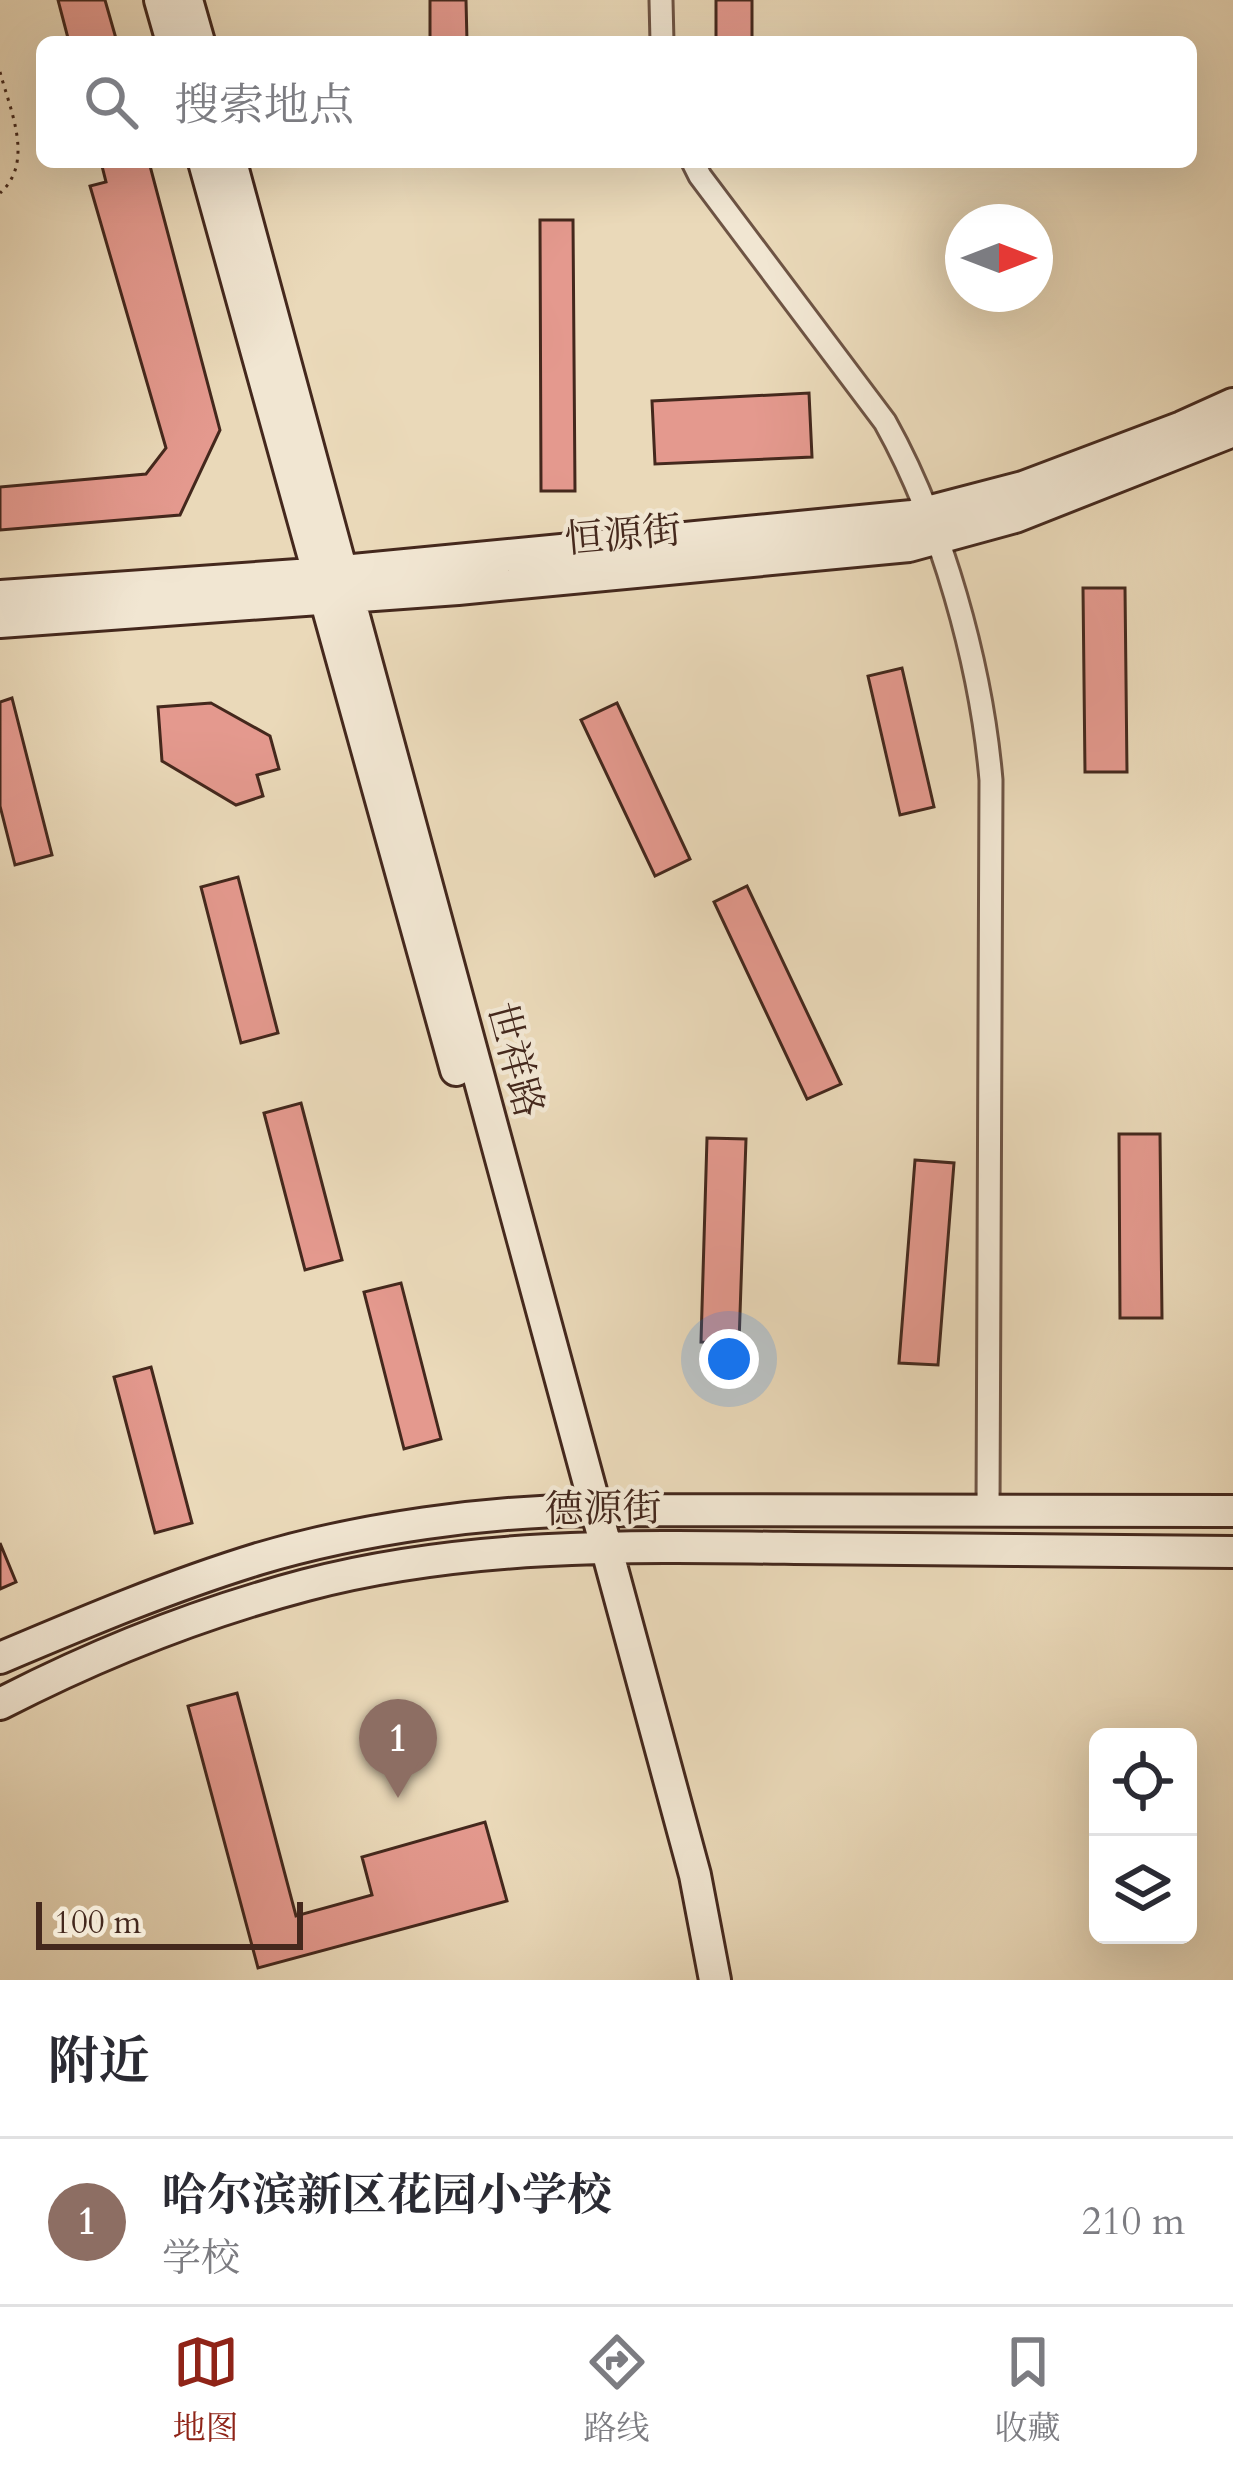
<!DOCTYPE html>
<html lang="zh">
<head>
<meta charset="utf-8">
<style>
	:root { --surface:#fff; --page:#f7f7f7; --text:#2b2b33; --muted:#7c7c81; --line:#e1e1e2; --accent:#8f2418 }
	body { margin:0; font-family:Cardo,"Noto Serif SC",serif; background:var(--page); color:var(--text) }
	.controls { position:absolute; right:36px; bottom:36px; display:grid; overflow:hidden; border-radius:18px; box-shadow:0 12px 48px #0002 }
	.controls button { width:108px; height:108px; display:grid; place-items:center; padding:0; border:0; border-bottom:3px solid var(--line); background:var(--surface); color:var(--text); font:60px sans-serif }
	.compass { position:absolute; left:945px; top:204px; width:108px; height:108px; border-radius:50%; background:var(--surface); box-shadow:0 12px 48px #0002; rotate:90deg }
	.scale { position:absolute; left:36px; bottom:30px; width:267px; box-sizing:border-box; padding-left:12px; border:6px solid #44281d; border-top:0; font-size:33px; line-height:42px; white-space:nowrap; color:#44281d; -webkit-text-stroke:9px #f1e6d2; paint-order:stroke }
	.you { position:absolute; left:729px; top:1359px; width:42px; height:42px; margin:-30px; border:9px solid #fff; border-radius:50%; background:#1a73e8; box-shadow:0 0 0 18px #1a73e833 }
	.badge { display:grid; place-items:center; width:78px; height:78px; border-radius:50%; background:var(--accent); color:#fff; font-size:39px; font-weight:700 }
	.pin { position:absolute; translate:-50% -99px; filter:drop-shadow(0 3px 6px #0008) }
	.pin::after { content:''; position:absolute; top:63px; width:42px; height:36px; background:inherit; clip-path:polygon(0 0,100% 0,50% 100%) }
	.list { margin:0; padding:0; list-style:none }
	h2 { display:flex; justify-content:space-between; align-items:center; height:156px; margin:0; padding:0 48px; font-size:51px }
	h2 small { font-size:39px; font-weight:400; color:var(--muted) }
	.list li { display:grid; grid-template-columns:78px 1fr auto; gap:36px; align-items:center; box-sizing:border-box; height:168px; padding:0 48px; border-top:3px solid var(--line) }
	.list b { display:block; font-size:45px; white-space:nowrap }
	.list p { margin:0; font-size:39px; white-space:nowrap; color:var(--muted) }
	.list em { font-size:39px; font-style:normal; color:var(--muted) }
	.icon { flex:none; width:66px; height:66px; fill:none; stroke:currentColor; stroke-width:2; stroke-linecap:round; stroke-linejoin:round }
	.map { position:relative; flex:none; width:1233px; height:1980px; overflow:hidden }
	.search { position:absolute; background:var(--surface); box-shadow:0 12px 48px #0002; left:36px; right:36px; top:36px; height:132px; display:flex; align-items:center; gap:30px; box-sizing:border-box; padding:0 42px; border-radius:18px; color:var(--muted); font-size:45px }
	.sheet { height:324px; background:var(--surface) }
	nav { display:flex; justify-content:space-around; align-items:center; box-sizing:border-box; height:168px; border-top:3px solid var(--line); background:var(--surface); font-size:33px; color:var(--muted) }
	nav a { display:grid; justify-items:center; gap:6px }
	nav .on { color:var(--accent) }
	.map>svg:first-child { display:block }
</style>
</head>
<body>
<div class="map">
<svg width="1233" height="1980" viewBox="0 0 1233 1980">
	<rect width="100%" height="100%" fill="#ead9b9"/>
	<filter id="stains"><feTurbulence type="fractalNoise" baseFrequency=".00167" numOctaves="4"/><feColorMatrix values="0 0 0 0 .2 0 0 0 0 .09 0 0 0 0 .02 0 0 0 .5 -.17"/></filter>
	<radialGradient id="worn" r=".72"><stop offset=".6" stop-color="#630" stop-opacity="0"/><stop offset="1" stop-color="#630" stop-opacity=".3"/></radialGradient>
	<path fill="#e4998e" stroke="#44281d" stroke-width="3" d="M58,0H105L117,42H69Z
		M430,0H466L467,42H430Z
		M716,0H752V42H716Z
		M101,162H149L220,430L180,515L0,530V487L146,474L166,448L90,186L106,182Z
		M540,220H573L575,491H541Z
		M809,393L812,457L655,464L652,401Z
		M1083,588H1125L1127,772H1085Z
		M902,668L934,807L900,815L868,676Z
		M12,698L52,855L15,865L0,806V702Z
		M211,703L270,736L279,769L257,775L263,796L236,805L162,761L158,707Z
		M617,703L690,859L655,876L581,720Z
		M238,877L278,1033L241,1043L201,887Z
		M747,886L841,1084L807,1099L714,902Z
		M301,1103L342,1260L305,1270L264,1113Z
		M1119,1134H1160L1162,1318H1120Z
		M707,1138L746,1139L739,1343L701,1342Z
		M915,1160L954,1163L938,1365L899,1363Z
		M401,1283L441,1439L404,1449L364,1292Z
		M151,1367L192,1523L155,1533L114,1377Z
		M0,1543L16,1582L0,1589Z
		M237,1693L296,1916L372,1895L362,1857L485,1822L507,1901L258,1968L188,1706Z"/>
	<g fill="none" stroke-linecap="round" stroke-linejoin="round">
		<g stroke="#6e5444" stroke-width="27">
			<path id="street" d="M661,0L662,42
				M693,162L700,176L885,422C942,524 981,664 991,780L988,1511"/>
		</g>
		<g stroke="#44281d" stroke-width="36">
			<path id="secondary" d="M160,0L172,42
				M187,0L199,42
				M204,162L456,1070
				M231,162L695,1875L715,1980
				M0,596L312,574L912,516L1023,487L1182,427L1233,404
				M0,622L458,589L909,546L1015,517L1233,431
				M0,1658C85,1622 170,1586 258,1559C362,1528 487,1511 595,1510L1233,1511
				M0,1704C97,1654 200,1613 306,1585C466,1543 631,1546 795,1548C941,1549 1087,1551 1233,1552"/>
		</g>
		<path stroke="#44281d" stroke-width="3" stroke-dasharray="3 6" stroke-linecap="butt" d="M0,72C10,110 35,162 0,193"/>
		<use href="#street" stroke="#f1e6d2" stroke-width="21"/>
		<use href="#secondary" stroke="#f1e6d2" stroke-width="30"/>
	</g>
	<g text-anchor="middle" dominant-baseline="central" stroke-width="9" stroke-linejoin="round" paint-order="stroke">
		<g font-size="39" fill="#44281d" stroke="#f1e6d2">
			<text transform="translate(623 535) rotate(-5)">恒源街</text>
			<text transform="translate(515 1060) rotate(75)">世祥路</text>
			<text transform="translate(603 1509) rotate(-1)">德源街</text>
		</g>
	</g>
	<rect width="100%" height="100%" filter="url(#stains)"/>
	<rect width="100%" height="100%" fill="url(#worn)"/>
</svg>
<div class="controls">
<button><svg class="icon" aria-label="locate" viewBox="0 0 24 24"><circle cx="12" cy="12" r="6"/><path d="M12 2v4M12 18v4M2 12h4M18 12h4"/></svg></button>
<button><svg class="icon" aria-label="layers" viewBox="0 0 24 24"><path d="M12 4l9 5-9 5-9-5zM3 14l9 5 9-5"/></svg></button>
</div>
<svg class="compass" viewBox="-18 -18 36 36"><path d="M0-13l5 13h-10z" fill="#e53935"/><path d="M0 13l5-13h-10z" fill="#7c7c81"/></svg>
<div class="scale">100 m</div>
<div class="you"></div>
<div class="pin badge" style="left:398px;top:1798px;background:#8d6e63">1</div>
<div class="search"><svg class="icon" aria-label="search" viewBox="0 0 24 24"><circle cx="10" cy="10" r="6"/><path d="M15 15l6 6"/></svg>搜索地点</div>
</div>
<section class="sheet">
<h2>附近<small></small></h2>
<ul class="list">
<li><span class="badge" style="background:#8d6e63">1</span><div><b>哈尔滨新区花园小学校</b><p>学校</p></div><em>210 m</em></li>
</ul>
</section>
<nav>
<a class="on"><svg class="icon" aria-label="map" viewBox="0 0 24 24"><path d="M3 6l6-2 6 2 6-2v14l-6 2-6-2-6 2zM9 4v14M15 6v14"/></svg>地图</a>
<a><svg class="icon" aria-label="directions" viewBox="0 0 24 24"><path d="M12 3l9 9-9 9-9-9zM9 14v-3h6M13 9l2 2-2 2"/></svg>路线</a>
<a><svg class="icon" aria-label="saved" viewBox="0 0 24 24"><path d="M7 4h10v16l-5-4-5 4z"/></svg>收藏</a>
</nav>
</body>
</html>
